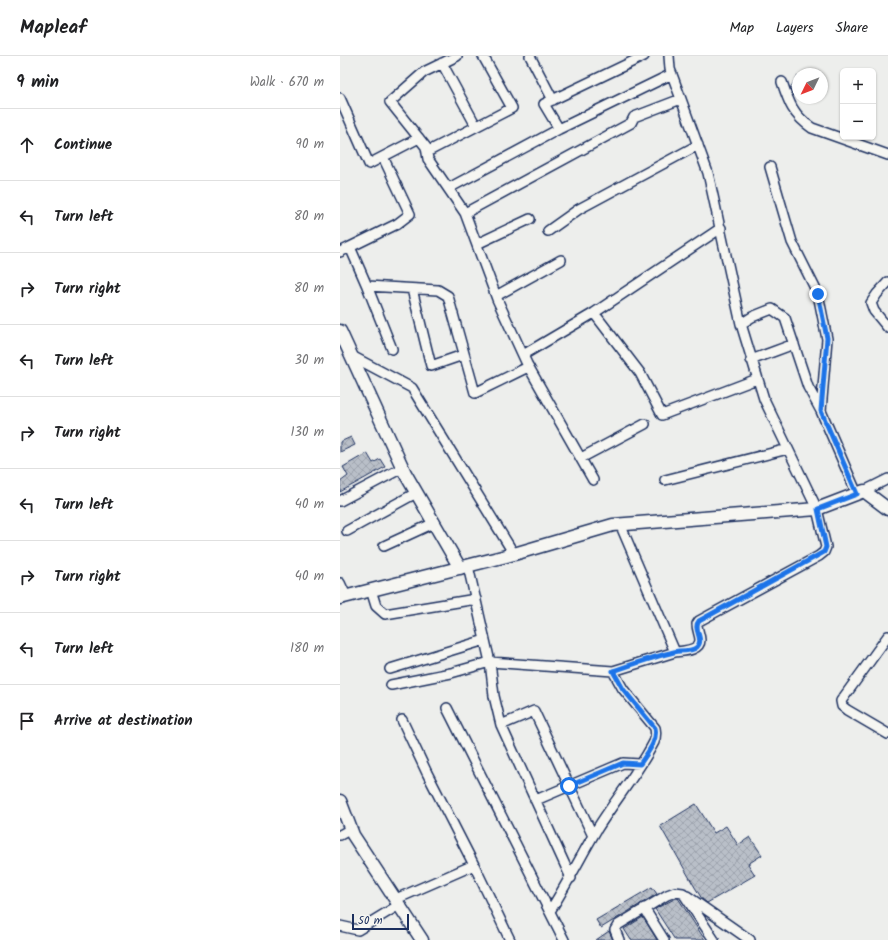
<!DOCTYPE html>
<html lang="en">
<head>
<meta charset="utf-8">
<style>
	:root { --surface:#fff; --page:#f6f6f6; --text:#202124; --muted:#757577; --line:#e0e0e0 }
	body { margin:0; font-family:Kalam,sans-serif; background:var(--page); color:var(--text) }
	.controls { position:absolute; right:12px; top:12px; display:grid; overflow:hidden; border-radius:6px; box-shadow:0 1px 3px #0004 }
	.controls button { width:36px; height:36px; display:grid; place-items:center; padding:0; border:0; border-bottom:1px solid var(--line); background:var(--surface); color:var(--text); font:20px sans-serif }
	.compass { position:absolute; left:452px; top:12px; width:36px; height:36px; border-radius:50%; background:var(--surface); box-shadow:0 1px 3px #0004; rotate:227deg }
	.scale { position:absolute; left:12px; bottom:10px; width:57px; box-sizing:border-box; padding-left:4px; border:2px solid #1b2f5e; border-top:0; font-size:11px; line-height:14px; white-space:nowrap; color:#1b2f5e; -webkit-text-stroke:3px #f6f6f2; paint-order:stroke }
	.stop { position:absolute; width:12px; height:12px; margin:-9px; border:3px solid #1a73e8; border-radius:50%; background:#fff }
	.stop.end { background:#1a73e8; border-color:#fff; box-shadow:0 1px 4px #0008 }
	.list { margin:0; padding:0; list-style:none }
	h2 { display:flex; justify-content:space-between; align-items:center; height:52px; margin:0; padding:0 16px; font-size:17px }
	h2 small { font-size:13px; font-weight:400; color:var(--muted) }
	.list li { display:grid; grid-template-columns:26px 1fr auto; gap:12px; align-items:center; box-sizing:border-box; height:72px; padding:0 16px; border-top:1px solid var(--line) }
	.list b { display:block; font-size:15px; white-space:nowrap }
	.list em { font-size:13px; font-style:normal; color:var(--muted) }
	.icon { flex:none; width:22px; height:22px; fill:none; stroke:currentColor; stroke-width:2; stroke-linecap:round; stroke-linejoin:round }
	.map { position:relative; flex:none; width:548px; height:884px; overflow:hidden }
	header { display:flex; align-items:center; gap:24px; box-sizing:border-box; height:56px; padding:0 20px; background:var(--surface); border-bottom:1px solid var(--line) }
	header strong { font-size:19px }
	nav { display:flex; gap:22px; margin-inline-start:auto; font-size:14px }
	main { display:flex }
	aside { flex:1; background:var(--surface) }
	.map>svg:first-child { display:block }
</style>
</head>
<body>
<header>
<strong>Mapleaf</strong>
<nav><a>Map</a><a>Layers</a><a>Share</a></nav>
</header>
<main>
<aside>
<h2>9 min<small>Walk · 670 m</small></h2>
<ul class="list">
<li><svg class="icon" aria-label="ahead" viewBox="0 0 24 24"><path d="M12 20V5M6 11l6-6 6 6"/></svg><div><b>Continue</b></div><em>90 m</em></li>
<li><svg class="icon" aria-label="left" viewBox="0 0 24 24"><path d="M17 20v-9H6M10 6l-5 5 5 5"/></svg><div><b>Turn left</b></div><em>80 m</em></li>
<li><svg class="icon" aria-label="right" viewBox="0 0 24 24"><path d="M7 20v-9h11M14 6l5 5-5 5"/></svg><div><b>Turn right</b></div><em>80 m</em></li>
<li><svg class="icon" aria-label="left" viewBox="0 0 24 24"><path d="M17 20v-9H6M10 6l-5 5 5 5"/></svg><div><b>Turn left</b></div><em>30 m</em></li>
<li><svg class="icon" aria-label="right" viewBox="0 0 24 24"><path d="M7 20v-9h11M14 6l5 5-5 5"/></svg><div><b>Turn right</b></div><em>130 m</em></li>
<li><svg class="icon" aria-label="left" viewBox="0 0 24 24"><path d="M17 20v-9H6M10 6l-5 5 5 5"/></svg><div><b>Turn left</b></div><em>40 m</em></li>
<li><svg class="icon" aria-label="right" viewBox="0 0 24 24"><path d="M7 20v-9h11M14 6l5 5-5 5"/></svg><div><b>Turn right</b></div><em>40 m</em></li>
<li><svg class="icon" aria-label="left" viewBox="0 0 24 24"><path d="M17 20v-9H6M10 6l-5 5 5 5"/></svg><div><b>Turn left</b></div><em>180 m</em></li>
<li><svg class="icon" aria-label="arrive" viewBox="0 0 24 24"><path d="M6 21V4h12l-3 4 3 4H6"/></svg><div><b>Arrive at destination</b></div></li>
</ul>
</aside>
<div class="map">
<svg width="548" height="884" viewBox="0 0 548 884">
	<defs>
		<pattern id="building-cross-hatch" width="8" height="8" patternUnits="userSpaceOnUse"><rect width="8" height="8" fill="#b9bfc8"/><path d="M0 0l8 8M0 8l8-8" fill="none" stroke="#9ea4ae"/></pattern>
	</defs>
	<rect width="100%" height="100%" fill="#edeeec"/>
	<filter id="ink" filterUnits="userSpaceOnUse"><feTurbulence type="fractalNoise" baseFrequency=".025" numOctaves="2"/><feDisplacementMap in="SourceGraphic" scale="8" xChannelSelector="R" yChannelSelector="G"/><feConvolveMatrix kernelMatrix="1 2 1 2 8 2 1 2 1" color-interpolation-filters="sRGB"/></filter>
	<g filter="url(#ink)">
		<path fill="url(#building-cross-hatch)" stroke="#1b2f5e" d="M458,20V37L450,32Z
			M11,381L15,389L0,396V386Z
			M27,397L33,407L40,403L45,411L0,436V426L8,420L3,411Z
			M356,748L374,777L386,770L398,789L410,781L422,799L408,808L415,819L367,847L362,843L353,828L320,770Z
			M312,831L317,838L261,872L256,864Z
			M336,842H338L365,884H335L315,853Z
			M303,861L317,884H291L284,873Z
			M269,875L273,884H256Z"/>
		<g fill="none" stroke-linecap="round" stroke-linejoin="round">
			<g stroke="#1b2f5e" stroke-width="12">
				<path id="street" d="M117,0L84,16L50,46L86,91L88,103L125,157L157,243L187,308L253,424
					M190,0L213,44
					M329,0L330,13L368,117L401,268L424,343L477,453L486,491L484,496L479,500L359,565L357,568C357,574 360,579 360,584C360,595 343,595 335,596
					M102,7L136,70
					M442,26C449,47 453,59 472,72L548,99
					M0,42L29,108L79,82
					M219,73L332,18
					M87,96L172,52L143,0
					M430,111L452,186L478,238L487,283L481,355L517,438
					M109,132L219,73L204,48L304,0
					M125,157L291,67L294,61L341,43
					M208,175L239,153L358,89
					M137,188L190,163
					M10,191L57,168L70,158L43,101
					M0,196L10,191L27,230L98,234L108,240L135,337L188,311
					M548,226L537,238L531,247L534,255L548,272
					M27,230L52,293
					M72,233L91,310L123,299
					M156,240L221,204
					M254,257L300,317L322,359L417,323
					M401,268L412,261L432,253L445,262L468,331L481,355
					M10,299L72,332L174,498
					M183,299L254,257L381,172
					M411,304L454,288
					M241,402L305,368
					M325,424L448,393
					M524,435L548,423
					M0,445L62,412
					M7,475L76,437
					M44,490L94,467
					M128,510L150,606L273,615L335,596L280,468
					M0,527L6,540
					M31,534L36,550L45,558L136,543
					M548,580L501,645L502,650L507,654L548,678
					M50,613L145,584
					M51,629L111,617L150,606L154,640L161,669L231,822
					M107,652L224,884
					M62,664L87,717L134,809
					M161,669L194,655L253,780
					M196,744L283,707L300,708
					M0,779L11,773
					M347,840L410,884
					M56,843L134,809L170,884
					M304,852L324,884
					M210,855C227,828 241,800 257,773C275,744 298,717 314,686C316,681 316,677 315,672L283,633L273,615
					M0,870L18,874L59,849
					M279,884L275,874L278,869L327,839L335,836L343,837L374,884"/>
			</g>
			<g stroke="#1b2f5e" stroke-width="15">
				<path id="secondary" d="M0,275L65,417L120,512
					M0,542L174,498L273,469L477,453L524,435L548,453
					M0,745L13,779L82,884"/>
			</g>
			<use href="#street" stroke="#f6f6f2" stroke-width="9"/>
			<use href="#secondary" stroke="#f6f6f2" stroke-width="12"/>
		</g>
	</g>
	<g fill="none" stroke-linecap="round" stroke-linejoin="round" filter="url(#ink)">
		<path stroke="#1a73e8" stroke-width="5" d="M229,730L283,707L300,708C307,697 318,685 315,672L283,633L273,615C295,608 317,599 339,595C344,595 353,595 357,591C365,583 352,573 359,565L484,496L486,491L478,453L517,438L481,355L487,282L478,238"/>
	</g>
</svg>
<div class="controls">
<button>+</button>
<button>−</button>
</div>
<svg class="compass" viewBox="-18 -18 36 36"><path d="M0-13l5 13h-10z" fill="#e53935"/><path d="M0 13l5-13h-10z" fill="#757577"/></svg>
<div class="scale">50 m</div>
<div class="stop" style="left:229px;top:730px"></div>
<div class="stop end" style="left:478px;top:238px"></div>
</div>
</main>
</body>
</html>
